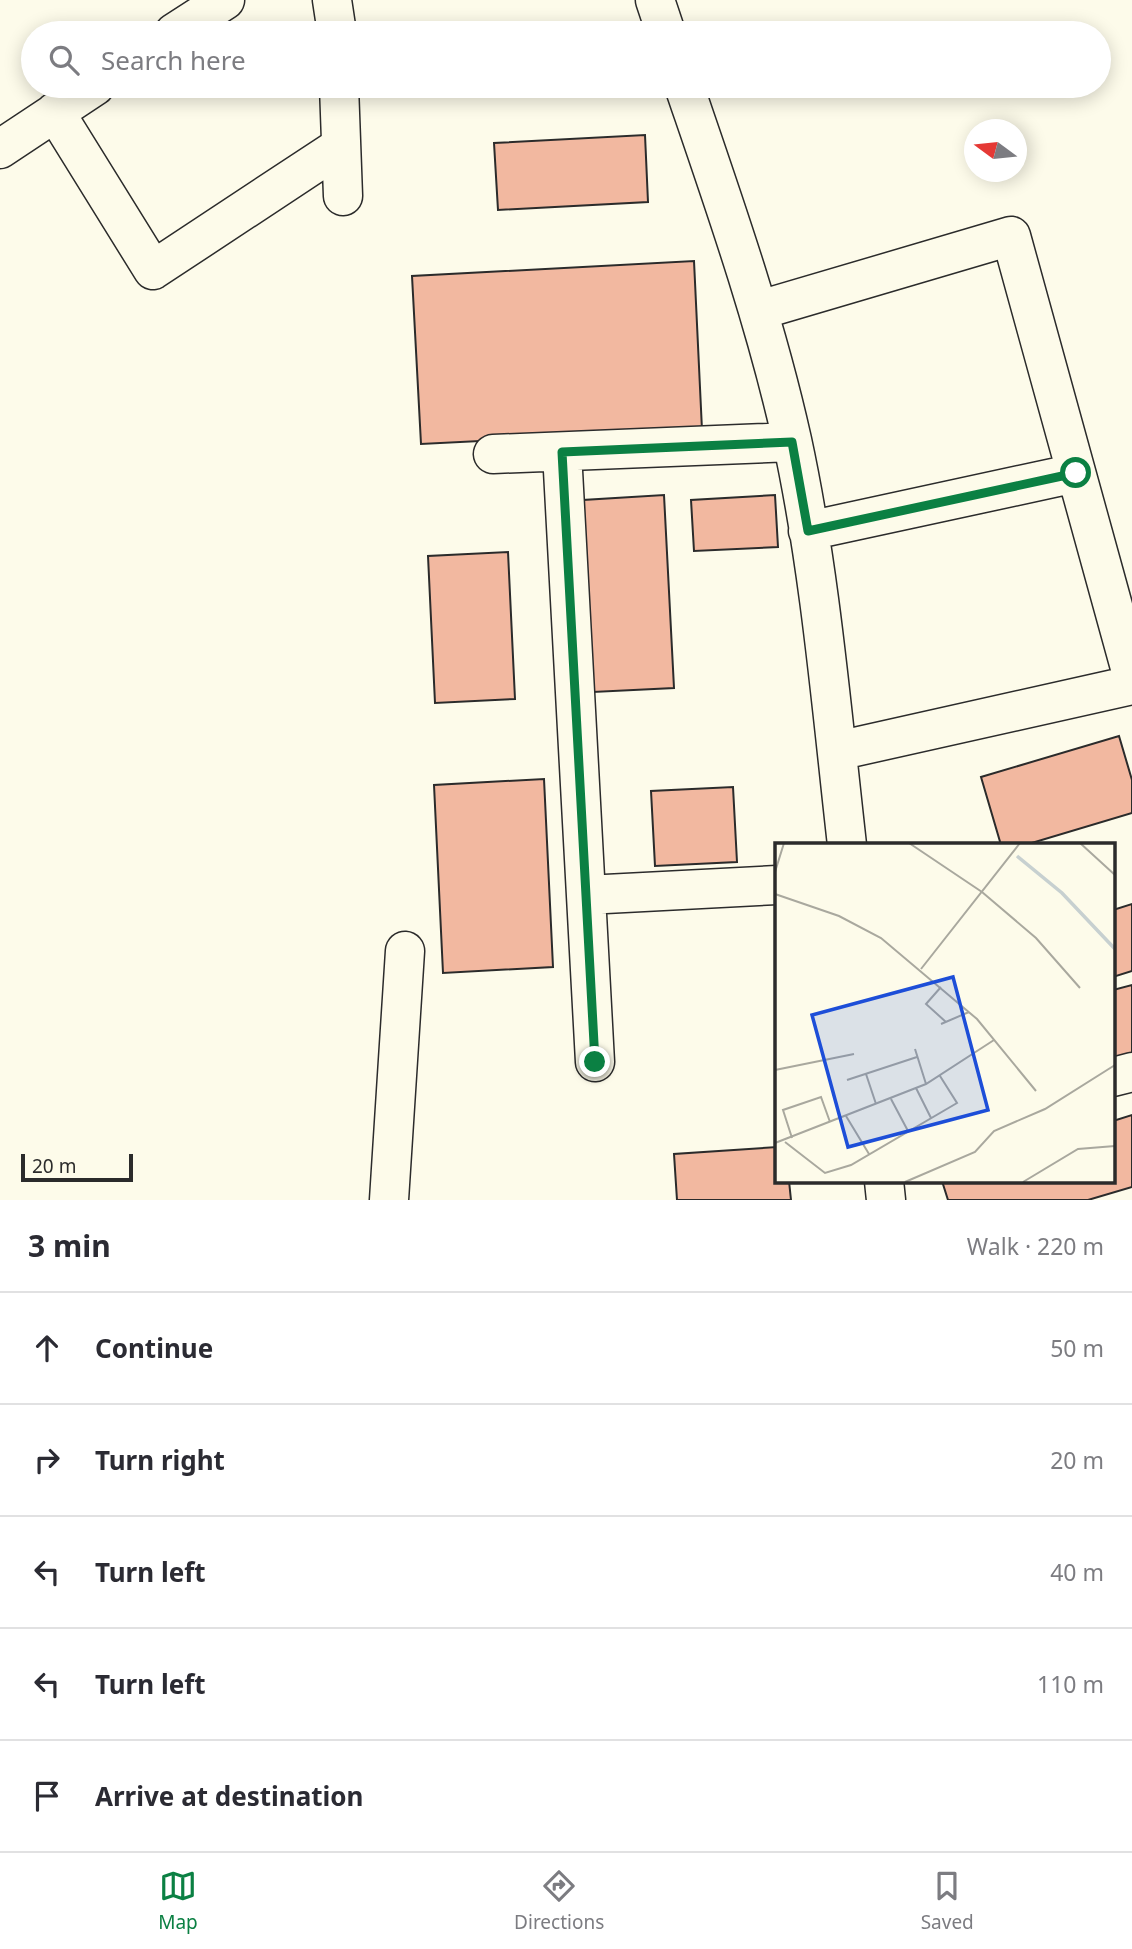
<!DOCTYPE html>
<html lang="en">
<head>
<meta charset="utf-8">
<style>
	:root { --surface:#fff; --page:#f7f7f7; --text:#2b2b33; --muted:#7c7c81; --line:#e1e1e2; --accent:#0b8043 }
	body { margin:0; font-family:"Noto Sans",sans-serif; background:var(--page); color:var(--text) }
	.compass { position:absolute; left:964px; top:119px; width:63px; height:63px; border-radius:50%; background:var(--surface); box-shadow:0 4px 18px #0003; rotate:285deg }
	.scale { position:absolute; left:21px; bottom:18px; width:112px; box-sizing:border-box; padding-left:7px; border:4px solid #2b2b2b; border-top:0; font-size:19px; line-height:24px; white-space:nowrap; color:#2b2b2b; -webkit-text-stroke:5px #fdfbea; paint-order:stroke }
	.stop { position:absolute; width:21px; height:21px; margin:-16px; border:5px solid #0b8043; border-radius:50%; background:#fff }
	.stop.end { background:#0b8043; border-color:#fff; box-shadow:0 2px 7px #0008 }
	.list { margin:0; padding:0; list-style:none }
	h2 { display:flex; justify-content:space-between; align-items:center; height:91px; margin:0; padding:0 28px; font-size:30px }
	h2 small { font-size:23px; font-weight:400; color:var(--muted) }
	.list li { display:grid; grid-template-columns:46px 1fr auto; gap:21px; align-items:center; box-sizing:border-box; height:112px; padding:0 28px; border-top:2px solid var(--line) }
	.list b { display:block; font-size:26px; white-space:nowrap }
	.list em { font-size:23px; font-style:normal; color:var(--muted) }
	.icon { flex:none; width:38px; height:38px; fill:none; stroke:currentColor; stroke-width:2; stroke-linecap:round; stroke-linejoin:round }
	.map { position:relative; flex:none; width:1132px; height:1200px; overflow:hidden }
	.search { position:absolute; background:var(--surface); box-shadow:0 4px 18px #0003; left:21px; right:21px; top:21px; height:77px; display:flex; align-items:center; gap:18px; box-sizing:border-box; padding:0 24px; border-radius:38px; color:var(--muted); font-size:26px }
	.sheet { height:651px; background:var(--surface) }
	nav { display:flex; justify-content:space-around; align-items:center; box-sizing:border-box; height:98px; border-top:2px solid var(--line); background:var(--surface); font-size:19px; color:var(--muted) }
	nav a { display:grid; justify-items:center; gap:4px }
	nav .on { color:var(--accent) }
	.map>svg:first-child { display:block }
</style>
</head>
<body>
<div class="map">
<svg width="1132" height="1200" viewBox="0 0 1132 1200">
	<rect width="100%" height="100%" fill="#fdfbea"/>
	<path fill="#f2b8a0" stroke="#2b2b2b" stroke-width="2" d="M645,135L648,202L498,210L494,143Z
		M694,261L702,430L421,444L412,276Z
		M664,495L674,688L593,692L583,500Z
		M775,495L778,547L694,551L691,500Z
		M508,552L515,699L435,703L428,556Z
		M1119,736L1132,780V813L1025,845H1001L981,777Z
		M544,779L553,967L443,973L434,785Z
		M733,787L737,862L655,866L651,791Z
		M1132,904V971L1113,977V910Z
		M1132,985V1063L1113,1069V990Z
		M1132,1115V1187L1088,1200H948L942,1181H1113V1121Z
		M777,1147V1181H789L791,1200H677L674,1154Z"/>
	<g fill="none" stroke-linecap="round" stroke-linejoin="round">
		<g stroke="#2b2b2b" stroke-width="41">
			<path id="minor" d="M332,0L337,33
				M655,0L666,33
				M174,33L225,0
				M339,86L343,196
				M684,86C724,203 765,319 792,440C820,569 832,713 847,845
				M55,112L153,270L341,146
				M0,149L95,86
				M760,310L1011,236L1132,675
				M562,452L595,1062
				M493,454L792,442
				M808,531L1076,473
				M837,751L1132,685
				M586,895L777,885
				M1113,1077L1132,1072
				M884,1181L886,1200
				M389,1200L405,951"/>
		</g>
		<use href="#minor" stroke="#fdfbea" stroke-width="38"/>
	</g>
	<g fill="none" stroke-linecap="round" stroke-linejoin="round">
		<path stroke="#0b8043" stroke-width="9" d="M595,1062L562,452L792,442L808,531L1076,473"/>
	</g>
	<g transform="translate(775 843)">
		<rect width="340" height="340" fill="#fdfbea"/>
		<path fill="none" stroke="#c7d0d0" stroke-width="3.5" d="M242,13L287,50L340,106"/>
		<path fill="none" stroke="#a9a89e" stroke-width="2" d="M134,0L207,49L261,95L305,145M305,0L340,32M0,29L9,0M0,51L64,73L106,95L202,176L261,248M146,126L245,0M166,144L151,161L171,179M166,181L194,169M140,206L151,241M0,227L79,211M91,231L101,261M72,237L142,214M141,245L156,275M116,256L133,288M71,273L94,311M17,295L8,267L46,254L55,279M10,299L50,330L76,322L182,260L165,233M0,300L151,241L219,197M130,339L200,309L219,288L270,266L340,222M248,339L303,306L340,303"/>
		<path fill="#1d4ed8" fill-opacity="0.15" stroke="#1d4ed8" stroke-width="3.5" d="M178,134L213,267L73,304L37,172Z"/>
		<rect width="340" height="340" fill="none" stroke="#2b2b2b" stroke-width="3.5"/>
	</g>
</svg>
<svg class="compass" viewBox="-18 -18 36 36"><path d="M0-13l5 13h-10z" fill="#e53935"/><path d="M0 13l5-13h-10z" fill="#7c7c81"/></svg>
<div class="scale">20 m</div>
<div class="stop" style="left:1076px;top:473px"></div>
<div class="stop end" style="left:595px;top:1062px"></div>
<div class="search"><svg class="icon" aria-label="search" viewBox="0 0 24 24"><circle cx="10" cy="10" r="6"/><path d="M15 15l6 6"/></svg>Search here</div>
</div>
<section class="sheet">
<h2>3 min<small>Walk · 220 m</small></h2>
<ul class="list">
<li><svg class="icon" aria-label="ahead" viewBox="0 0 24 24"><path d="M12 20V5M6 11l6-6 6 6"/></svg><div><b>Continue</b></div><em>50 m</em></li>
<li><svg class="icon" aria-label="right" viewBox="0 0 24 24"><path d="M7 20v-9h11M14 6l5 5-5 5"/></svg><div><b>Turn right</b></div><em>20 m</em></li>
<li><svg class="icon" aria-label="left" viewBox="0 0 24 24"><path d="M17 20v-9H6M10 6l-5 5 5 5"/></svg><div><b>Turn left</b></div><em>40 m</em></li>
<li><svg class="icon" aria-label="left" viewBox="0 0 24 24"><path d="M17 20v-9H6M10 6l-5 5 5 5"/></svg><div><b>Turn left</b></div><em>110 m</em></li>
<li><svg class="icon" aria-label="arrive" viewBox="0 0 24 24"><path d="M6 21V4h12l-3 4 3 4H6"/></svg><div><b>Arrive at destination</b></div></li>
</ul>
</section>
<nav>
<a class="on"><svg class="icon" aria-label="map" viewBox="0 0 24 24"><path d="M3 6l6-2 6 2 6-2v14l-6 2-6-2-6 2zM9 4v14M15 6v14"/></svg>Map</a>
<a><svg class="icon" aria-label="directions" viewBox="0 0 24 24"><path d="M12 3l9 9-9 9-9-9zM9 14v-3h6M13 9l2 2-2 2"/></svg>Directions</a>
<a><svg class="icon" aria-label="saved" viewBox="0 0 24 24"><path d="M7 4h10v16l-5-4-5 4z"/></svg>Saved</a>
</nav>
</body>
</html>
